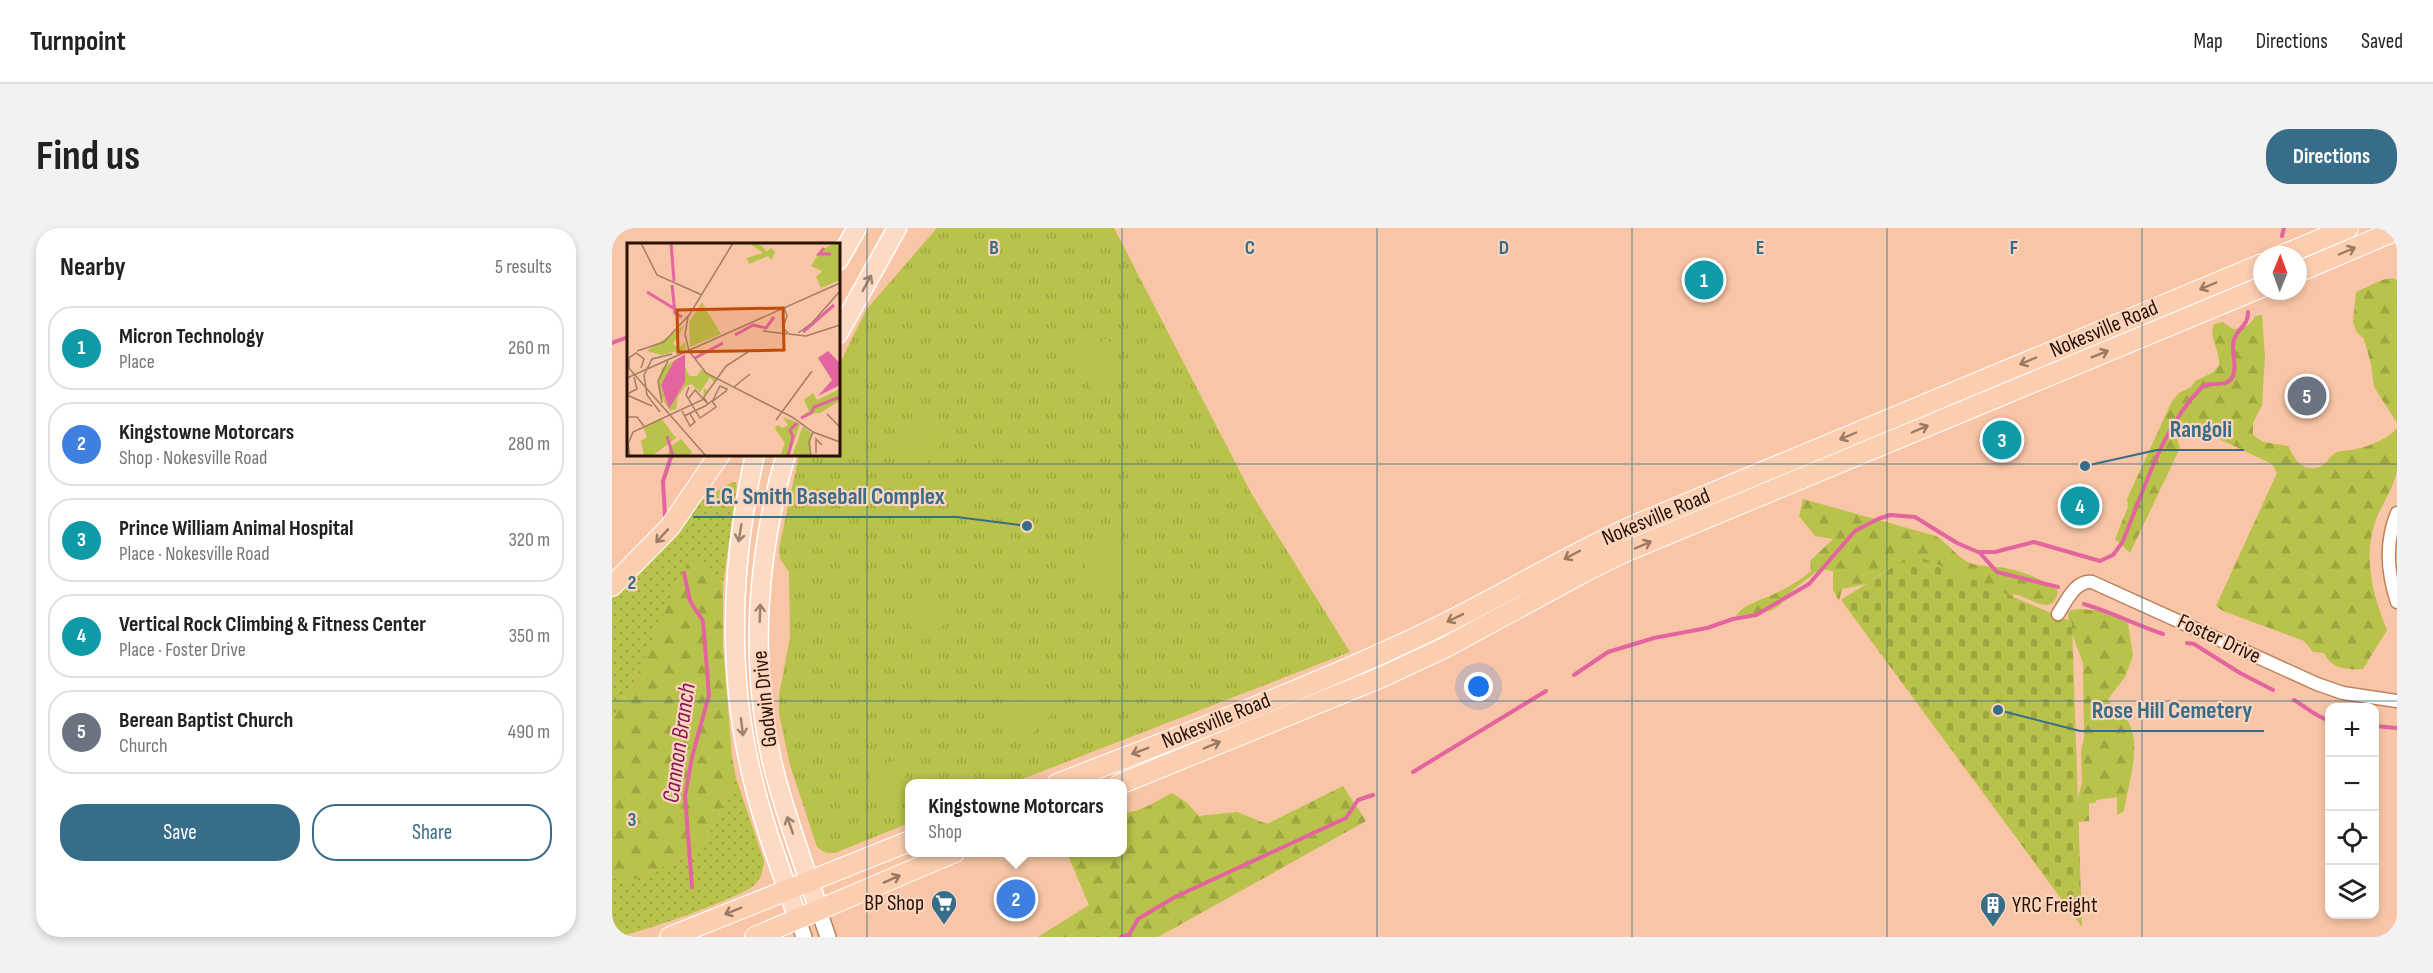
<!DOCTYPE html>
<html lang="en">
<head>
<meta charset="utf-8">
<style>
	:root { --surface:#fff; --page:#f2f2f2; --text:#222; --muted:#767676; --line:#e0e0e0; --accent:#386d89 }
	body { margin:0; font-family:"Sofia Sans Condensed",sans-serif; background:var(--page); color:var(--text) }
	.controls { position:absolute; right:18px; bottom:18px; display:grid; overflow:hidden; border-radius:12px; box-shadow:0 3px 9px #0003 }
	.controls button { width:54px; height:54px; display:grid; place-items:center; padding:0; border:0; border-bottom:2px solid var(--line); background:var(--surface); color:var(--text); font:30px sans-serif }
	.compass { position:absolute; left:1641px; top:18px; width:54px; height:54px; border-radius:50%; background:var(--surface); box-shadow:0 3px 9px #0003; rotate:1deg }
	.you { position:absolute; left:867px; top:459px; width:21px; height:21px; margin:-15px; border:4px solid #fff; border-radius:50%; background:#1a73e8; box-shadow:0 0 0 9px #1a73e833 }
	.badge { display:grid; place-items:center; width:39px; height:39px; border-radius:50%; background:var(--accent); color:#fff; font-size:20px; font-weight:700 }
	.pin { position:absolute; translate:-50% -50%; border:3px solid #fff; box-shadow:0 2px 6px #0006 }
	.popup { position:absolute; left:293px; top:551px; width:222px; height:78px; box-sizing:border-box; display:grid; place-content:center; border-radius:12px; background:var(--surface); filter:drop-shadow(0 2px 4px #0005); font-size:20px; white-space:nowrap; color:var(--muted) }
	.popup b { font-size:22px; color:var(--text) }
	.popup::after { content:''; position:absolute; left:50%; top:100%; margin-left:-12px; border:12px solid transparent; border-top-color:var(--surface) }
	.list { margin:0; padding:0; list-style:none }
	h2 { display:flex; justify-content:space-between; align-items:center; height:78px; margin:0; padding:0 24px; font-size:26px }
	h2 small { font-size:20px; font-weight:400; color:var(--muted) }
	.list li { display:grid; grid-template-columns:39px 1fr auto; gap:18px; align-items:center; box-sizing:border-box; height:84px; margin:0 12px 12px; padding:0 12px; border:2px solid var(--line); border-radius:24px }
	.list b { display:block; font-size:22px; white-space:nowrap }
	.list p { margin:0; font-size:20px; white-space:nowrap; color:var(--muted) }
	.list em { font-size:20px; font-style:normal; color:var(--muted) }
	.actions { display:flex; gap:12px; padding:18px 24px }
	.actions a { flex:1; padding:14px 0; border:2px solid var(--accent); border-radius:24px; text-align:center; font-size:21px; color:var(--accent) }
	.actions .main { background:var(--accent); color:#fff }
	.icon { flex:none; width:33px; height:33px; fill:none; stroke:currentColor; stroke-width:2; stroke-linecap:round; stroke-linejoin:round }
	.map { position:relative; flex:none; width:1785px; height:709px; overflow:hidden; border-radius:24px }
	header { display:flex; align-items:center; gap:36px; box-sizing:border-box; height:84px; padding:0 30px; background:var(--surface); border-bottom:2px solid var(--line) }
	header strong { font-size:28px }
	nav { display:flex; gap:33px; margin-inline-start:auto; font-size:21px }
	.intro { display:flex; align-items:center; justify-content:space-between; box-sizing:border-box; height:144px; padding:0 36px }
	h1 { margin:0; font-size:42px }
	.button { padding:15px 27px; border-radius:24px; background:var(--accent); color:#fff; font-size:21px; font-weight:700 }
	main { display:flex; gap:36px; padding:0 36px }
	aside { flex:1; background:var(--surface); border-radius:24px; box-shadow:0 3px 9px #0003 }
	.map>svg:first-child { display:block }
</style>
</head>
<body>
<header>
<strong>Turnpoint</strong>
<nav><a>Map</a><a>Directions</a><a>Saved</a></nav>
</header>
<div class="intro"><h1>Find us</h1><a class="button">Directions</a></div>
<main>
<aside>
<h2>Nearby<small>5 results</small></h2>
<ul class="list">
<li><span class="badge" style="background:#0f9aa8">1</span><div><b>Micron Technology</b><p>Place</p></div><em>260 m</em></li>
<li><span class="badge" style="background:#3f7fe0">2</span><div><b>Kingstowne Motorcars</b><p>Shop · Nokesville Road</p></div><em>280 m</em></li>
<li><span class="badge" style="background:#0f9aa8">3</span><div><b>Prince William Animal Hospital</b><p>Place · Nokesville Road</p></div><em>320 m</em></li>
<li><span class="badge" style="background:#0f9aa8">4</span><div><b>Vertical Rock Climbing &amp; Fitness Center</b><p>Place · Foster Drive</p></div><em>350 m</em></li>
<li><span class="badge" style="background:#6b7280">5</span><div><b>Berean Baptist Church</b><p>Church</p></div><em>490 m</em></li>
</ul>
<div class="actions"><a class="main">Save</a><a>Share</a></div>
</aside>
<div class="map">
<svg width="1785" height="709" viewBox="0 0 1785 709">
	<defs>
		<pattern id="grass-dots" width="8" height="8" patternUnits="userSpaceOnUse" patternTransform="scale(1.5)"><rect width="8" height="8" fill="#b9c24b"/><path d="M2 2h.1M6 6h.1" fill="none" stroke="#9fa640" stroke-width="1.8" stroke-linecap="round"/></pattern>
		<pattern id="forest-firs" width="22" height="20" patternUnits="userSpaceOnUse" patternTransform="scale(1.5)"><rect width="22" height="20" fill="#b9c24b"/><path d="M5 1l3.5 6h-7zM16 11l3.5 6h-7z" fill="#9fa640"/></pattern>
		<pattern id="cemetery-stones" width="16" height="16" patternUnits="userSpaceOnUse" patternTransform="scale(1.5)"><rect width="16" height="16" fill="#b9c24b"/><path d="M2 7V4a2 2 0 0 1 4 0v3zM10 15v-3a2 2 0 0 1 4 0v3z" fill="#9fa640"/></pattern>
		<pattern id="park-tufts" width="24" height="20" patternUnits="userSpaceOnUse" patternTransform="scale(1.5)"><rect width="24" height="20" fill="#b9c24b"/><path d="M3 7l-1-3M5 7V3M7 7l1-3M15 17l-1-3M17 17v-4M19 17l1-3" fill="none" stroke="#9fa640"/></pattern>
	</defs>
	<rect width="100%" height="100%" fill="#f8c5a6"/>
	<path fill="url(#grass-dots)" d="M120,254H123L125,258L111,356L86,333L75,336L21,456L0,491V370L45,327L88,273Z
		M124,550L152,633C151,643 149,652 141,658C127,670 19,709 0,709V649L11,654L26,650L84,623L93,615Z"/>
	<path fill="url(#forest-firs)" d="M1780,50L1785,52V195L1762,159L1759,136L1752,111L1744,103L1741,94L1744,64L1770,52Z
		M1650,87L1653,129L1650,177L1641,195V207L1651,214L1676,218C1682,228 1685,238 1698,240C1715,242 1715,228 1725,224C1731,222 1738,223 1744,221C1758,218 1776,211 1785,200C1785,214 1785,228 1785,242C1783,257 1771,275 1765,289C1750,327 1760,365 1775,402L1751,441C1735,442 1719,441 1712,425L1701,424L1692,413L1611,383L1604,378L1665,245L1660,236L1584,200L1572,198L1568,200L1564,208L1568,220L1518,325L1503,311L1516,279L1515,271L1560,173L1567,165L1579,159L1583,153L1600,145L1607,138C1609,124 1596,110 1602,96L1611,94L1621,101C1631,101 1638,98 1643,88Z
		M1191,271L1324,308C1337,316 1347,332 1361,336C1369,338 1377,338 1385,339C1405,341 1431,350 1446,363C1441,392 1416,367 1401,366V371L1278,340L1254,356L1230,361L1227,373L1221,362V343L1208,341L1178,364L1167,378L1158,383L1124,388C1132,375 1149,373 1162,366C1175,360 1189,352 1199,343L1198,333L1221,311L1203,308L1187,288Z
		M79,332L86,333L111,356V417L120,529L124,550L93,615L84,623L26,650L11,654L0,649V491L21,456L61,365L75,336Z
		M1467,381L1491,383L1516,395L1521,428L1513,449L1496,471C1501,480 1509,484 1515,492C1531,515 1516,556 1512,583L1505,587V569L1485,572L1483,575H1477V593L1466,594V570L1470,554L1469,523L1472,510L1471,435L1457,398L1456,385L1459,382Z
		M731,558L754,593L546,709H426L477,677L455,625L510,624L511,584C525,587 547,571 560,565L575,575L587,588L625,584L655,596Z"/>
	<path fill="url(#cemetery-stones)" d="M1301,326L1460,394L1470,699L1229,372Z"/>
	<path fill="url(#park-tufts)" d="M325,0H502L639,265L738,424L400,555L298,556L297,595L223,625H214L205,619L178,537L167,486V467L178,409L177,344L168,331L167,320L187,227L226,226L227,137L254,82Z"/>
	<path fill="#b9c24b" d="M495,110L514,142L481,163L462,131Z
		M303,187L333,212L308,244L277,219Z
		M508,306L531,347L492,370L468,329Z
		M315,364L337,393L311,413L288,385Z
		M416,460L441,484L417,509L392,485Z
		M287,531L297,563L266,574L255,542Z"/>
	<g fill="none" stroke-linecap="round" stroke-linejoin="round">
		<path stroke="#e3649f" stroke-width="4" d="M1670,8L1672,0
			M0,115L16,109
			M53,288L51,253L60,226
			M1368,325L1385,344L1446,359
			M72,345L78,373L91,393L97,467L80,529L73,568L80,659
			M1472,376C1499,384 1524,397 1551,406
			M1575,415L1582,416L1628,445L1661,462
			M962,447L996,424L1042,410L1095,400L1121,391L1144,387L1197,356L1243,303L1266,291L1278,287L1303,289L1345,315L1366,324H1383L1422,314L1488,333L1501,327L1510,315C1532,263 1549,201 1589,160C1598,151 1614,162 1621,148C1626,136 1618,124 1622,112C1625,101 1637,97 1636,84
			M1682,472C1694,479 1704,489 1718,493
			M1762,498L1785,500
			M801,544L934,463
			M509,709L517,707L526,691L563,669L734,590L746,572L761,567"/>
		<g stroke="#bc825c" stroke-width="15">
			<path id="minor" d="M1785,285C1773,314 1775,344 1785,374
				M1446,386C1454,374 1463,352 1480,354L1705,456L1731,465L1785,473"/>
		</g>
		<g stroke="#bc825c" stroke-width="18">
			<path id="tertiary" d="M207,683L216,709
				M186,691L192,709"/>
		</g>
		<g stroke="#fff" stroke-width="21">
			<path id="primary" d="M226,33L245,0
				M226,106L285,0
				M143,226C119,334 114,444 141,552C152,599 170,645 186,691
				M174,226C145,325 137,433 160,534C172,585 191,633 207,683"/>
		</g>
		<g stroke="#fff" stroke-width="22">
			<path id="trunk" d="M1671,27L1736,0
				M1686,44L1785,2
				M0,358L58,299L108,226
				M445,556C565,509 686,465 803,410C877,376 946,332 1021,298L1650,36
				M508,556L770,449L832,420L974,343L1010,325L1650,59
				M58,709L298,613
				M143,709L343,624"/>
		</g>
		<use href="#minor" stroke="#fff" stroke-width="12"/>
		<use href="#tertiary" stroke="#fff" stroke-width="15"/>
		<use href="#primary" stroke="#fcdac4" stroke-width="18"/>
		<use href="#trunk" stroke="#fbceb0" stroke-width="20"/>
	</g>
	<defs><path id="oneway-shaft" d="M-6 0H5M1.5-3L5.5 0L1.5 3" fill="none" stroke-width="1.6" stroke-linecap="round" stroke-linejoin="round" transform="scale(1.5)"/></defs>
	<g stroke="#9c7963">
		<use href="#oneway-shaft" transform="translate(1735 23) rotate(-23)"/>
		<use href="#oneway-shaft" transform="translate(1596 58) rotate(157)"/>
		<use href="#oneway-shaft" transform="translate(1488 126) rotate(-22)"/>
		<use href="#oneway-shaft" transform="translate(1416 133) rotate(157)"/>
		<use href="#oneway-shaft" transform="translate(1308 201) rotate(-23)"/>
		<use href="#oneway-shaft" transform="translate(1236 208) rotate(157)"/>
		<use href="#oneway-shaft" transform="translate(50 308) rotate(132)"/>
		<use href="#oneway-shaft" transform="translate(1031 317) rotate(-23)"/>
		<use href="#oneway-shaft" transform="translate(960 327) rotate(152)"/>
		<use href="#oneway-shaft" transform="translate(843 390) rotate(154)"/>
		<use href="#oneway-shaft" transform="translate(600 517) rotate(-23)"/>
		<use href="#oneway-shaft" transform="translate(528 523) rotate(159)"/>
		<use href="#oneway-shaft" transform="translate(280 651) rotate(-24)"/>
		<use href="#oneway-shaft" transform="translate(121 683) rotate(158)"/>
	</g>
	<g stroke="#9d806e">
		<use href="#oneway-shaft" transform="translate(255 55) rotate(-61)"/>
		<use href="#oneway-shaft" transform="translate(128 305) rotate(99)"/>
		<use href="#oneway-shaft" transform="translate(148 385) rotate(-88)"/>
		<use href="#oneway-shaft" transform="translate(130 499) rotate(83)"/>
		<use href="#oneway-shaft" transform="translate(178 597) rotate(-109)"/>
	</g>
	<path fill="none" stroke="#386d89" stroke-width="1.5" stroke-opacity="0.55" d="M255,0V709M510,0V709M765,0V709M1020,0V709M1275,0V709M1530,0V709M0,236H1785M0,473H1785"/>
	<defs>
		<g id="supermarket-pin" transform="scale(1.35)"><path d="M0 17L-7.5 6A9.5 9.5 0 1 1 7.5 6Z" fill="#386d89" stroke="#fcd5be"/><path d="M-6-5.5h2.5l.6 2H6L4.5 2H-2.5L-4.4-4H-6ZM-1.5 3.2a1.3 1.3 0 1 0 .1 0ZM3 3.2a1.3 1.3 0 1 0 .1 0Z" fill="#fff"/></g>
		<g id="building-pin" transform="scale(1.35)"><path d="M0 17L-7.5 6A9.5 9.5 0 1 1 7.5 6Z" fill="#386d89" stroke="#fcd5be"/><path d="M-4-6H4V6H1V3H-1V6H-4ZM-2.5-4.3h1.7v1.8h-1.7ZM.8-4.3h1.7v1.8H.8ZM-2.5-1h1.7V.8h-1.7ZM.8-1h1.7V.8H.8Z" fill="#fff"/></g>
	</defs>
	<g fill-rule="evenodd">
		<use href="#supermarket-pin" x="332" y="675"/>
		<use href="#building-pin" x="1381" y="677"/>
	</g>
	<g text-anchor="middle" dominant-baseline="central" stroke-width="4.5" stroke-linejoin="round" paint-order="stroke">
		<g font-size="22" fill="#281204" stroke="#fcd5be">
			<text transform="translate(1492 101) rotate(-23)">Nokesville Road</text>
			<text transform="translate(1044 289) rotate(-23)">Nokesville Road</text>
			<text transform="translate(1607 411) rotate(25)">Foster Drive</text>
			<text transform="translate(153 471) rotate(-96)">Godwin Drive</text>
			<text transform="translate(604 493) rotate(-22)">Nokesville Road</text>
		</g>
		<g font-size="22" fill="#281204" stroke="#fcd5be" text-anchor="end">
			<text x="312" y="675">BP Shop</text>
			<text x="1400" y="677" text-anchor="start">YRC Freight</text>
		</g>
		<g font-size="24" font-style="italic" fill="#8a1555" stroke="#fcd5be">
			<text transform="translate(67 515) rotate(-82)">Cannon Branch</text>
		</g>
	</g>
	<g transform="translate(15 15)">
		<rect width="213" height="213" fill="#f8c5a6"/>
		<path d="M58,82L46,101L52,105L58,99L59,106L34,112L20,108ZM53,114L34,143L42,166L58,139L57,121L62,133H70L74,127L89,136L83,146L76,153L77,145L80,148L87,139L83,134L73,149L64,141L59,143L51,153L49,166L43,168L32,150L31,138L35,125Z" fill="#b9c24b"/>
		<path d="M122,0L132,1L140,8L144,5L148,9L145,17L141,13L122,21L120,15L136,10ZM213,146V158L193,170L176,172L182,168L177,157L186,150L190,157ZM156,174L173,181L162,213H153L158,200L148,186L150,182L156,185L161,182ZM176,183L184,190L183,213H165ZM54,196L65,209L62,213H40L43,204Z" fill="#b9c24b"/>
		<path d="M208,0H213V37L194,45L189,34L195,28L184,23L194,7ZM75,59L94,91L63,104L62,79ZM34,175L49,195L25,213H17L14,198L20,194L16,184Z" fill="#b9c24b"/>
		<path d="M201,108L213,120V142L191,153L205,137L191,115ZM58,111V139L42,166L34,142L47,118Z" fill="#e3649f"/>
		<path fill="none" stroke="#e3649f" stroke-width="3" d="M44,0L47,38M197,5L192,11H204M45,42L48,70L55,74M20,49L48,66M176,89L207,62M108,92L126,82L139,85L147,74M68,115L96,100M174,175L184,170L187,164L213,154M40,193L46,213M161,213L166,194L163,187L170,180"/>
		<path fill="none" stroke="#a57d65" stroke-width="1.5" d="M14,0L30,32L75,52M157,64L160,73L156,85L162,91L179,93L213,82M136,88L160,91M171,90L185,80L213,48M10,108L37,99L62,72M62,108L79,130L165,174L186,189L213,199M62,108L58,91L61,74L106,0M0,123L79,213M2,125V115L9,110L17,116L14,125M0,135L213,40M62,144L59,152L73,175L89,164L85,158M107,144L123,131M0,151L10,146L7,134M0,152L25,163M62,155L68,147L81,161L77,155M35,160L31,138L41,118M55,168L63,183L68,179L63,171M33,169L20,152L17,132L25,116L45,111M200,171L213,184M57,173L78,163L81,161L85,158L87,157L99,148L100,146L93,143L85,159M0,174H10L17,183M149,177L185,128M189,210V196L195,202M3,213L1,201L6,189L75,157L99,123L121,109M184,213L182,199L186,189"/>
		<path fill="#c24b0a" fill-opacity="0.15" stroke="#c24b0a" stroke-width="3" d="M156,65L157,107L51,109L50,67Z"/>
		<rect width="213" height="213" fill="none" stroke="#281204" stroke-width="3"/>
	</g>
	<g font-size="20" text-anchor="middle" font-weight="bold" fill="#386d89" stroke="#fcd5be" stroke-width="4.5" stroke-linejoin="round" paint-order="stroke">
		<text x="382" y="26">B</text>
		<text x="638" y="26">C</text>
		<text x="892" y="26">D</text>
		<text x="1148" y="26">E</text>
		<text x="1402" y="26">F</text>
		<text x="20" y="361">2</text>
		<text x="20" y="598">3</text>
	</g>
	<path fill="none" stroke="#386d89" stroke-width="2" d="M1473 238L1545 222H1632M415 298L345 289H81M1386 482L1468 503H1652"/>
	<g fill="#386d89" stroke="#fcd5be" stroke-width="2">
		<circle cx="1473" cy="238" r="6"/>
		<circle cx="415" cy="298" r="6"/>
		<circle cx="1386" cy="482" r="6"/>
	</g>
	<g font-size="24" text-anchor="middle" font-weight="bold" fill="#386d89" stroke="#fcd5be" stroke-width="4.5" stroke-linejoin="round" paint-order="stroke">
		<text x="1589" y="209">Rangoli</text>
		<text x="213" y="276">E.G. Smith Baseball Complex</text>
		<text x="1560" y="490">Rose Hill Cemetery</text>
	</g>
</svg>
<div class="controls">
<button>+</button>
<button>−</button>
<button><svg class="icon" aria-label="locate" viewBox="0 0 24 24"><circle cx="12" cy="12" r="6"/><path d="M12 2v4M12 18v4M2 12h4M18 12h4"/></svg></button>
<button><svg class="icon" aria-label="layers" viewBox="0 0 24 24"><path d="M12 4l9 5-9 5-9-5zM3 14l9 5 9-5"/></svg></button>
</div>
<svg class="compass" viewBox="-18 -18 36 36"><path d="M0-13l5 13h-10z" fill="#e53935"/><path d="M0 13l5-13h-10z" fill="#767676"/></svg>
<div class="you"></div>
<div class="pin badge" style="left:1092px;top:52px;background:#0f9aa8">1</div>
<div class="pin badge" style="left:404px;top:671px;background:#3f7fe0">2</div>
<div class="popup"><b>Kingstowne Motorcars</b>Shop</div>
<div class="pin badge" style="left:1390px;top:212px;background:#0f9aa8">3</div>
<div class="pin badge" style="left:1468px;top:278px;background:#0f9aa8">4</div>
<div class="pin badge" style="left:1695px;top:168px;background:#6b7280">5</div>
</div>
</main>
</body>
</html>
